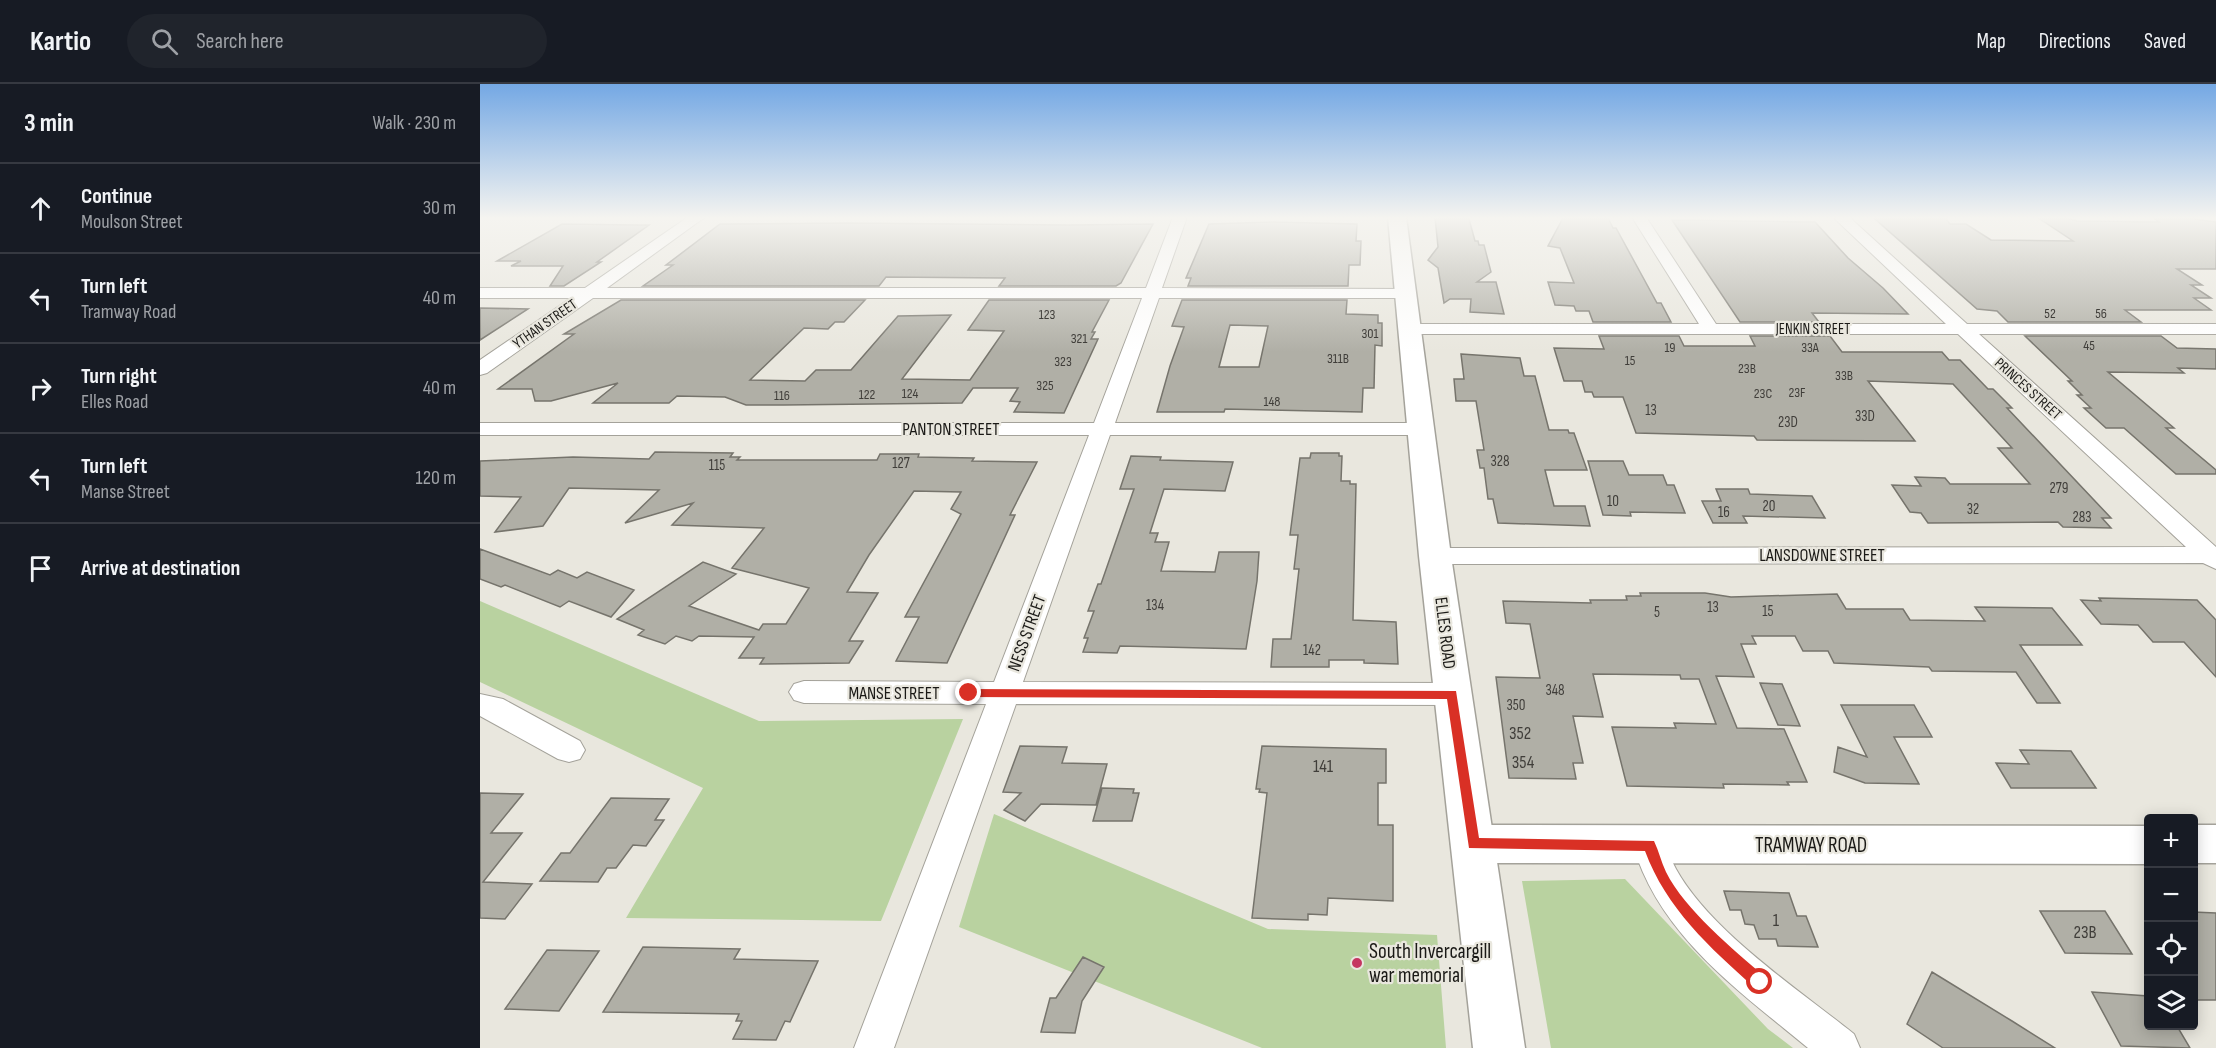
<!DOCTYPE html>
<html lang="en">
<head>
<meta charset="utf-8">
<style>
	:root { --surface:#171b24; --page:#20242c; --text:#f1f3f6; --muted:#9ea1a6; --line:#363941 }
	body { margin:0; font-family:"Sofia Sans Condensed",sans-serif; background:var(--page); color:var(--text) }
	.controls { position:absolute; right:18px; bottom:18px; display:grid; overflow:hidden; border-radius:6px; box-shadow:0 3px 15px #0003 }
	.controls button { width:54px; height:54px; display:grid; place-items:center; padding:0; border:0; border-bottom:2px solid var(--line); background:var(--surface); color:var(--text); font:30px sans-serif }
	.stop { position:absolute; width:18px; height:18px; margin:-14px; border:4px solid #d93025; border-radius:50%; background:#fff }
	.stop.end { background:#d93025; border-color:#fff; box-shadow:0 2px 6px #0008 }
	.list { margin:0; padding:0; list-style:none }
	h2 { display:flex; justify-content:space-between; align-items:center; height:78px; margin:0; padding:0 24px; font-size:26px }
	h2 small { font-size:20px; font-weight:400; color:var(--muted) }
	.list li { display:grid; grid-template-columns:39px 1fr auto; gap:18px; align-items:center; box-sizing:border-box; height:90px; padding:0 24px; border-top:2px solid var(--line) }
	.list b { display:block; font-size:22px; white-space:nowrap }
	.list p { margin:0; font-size:20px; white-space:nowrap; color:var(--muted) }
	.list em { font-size:20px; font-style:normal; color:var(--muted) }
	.icon { flex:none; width:33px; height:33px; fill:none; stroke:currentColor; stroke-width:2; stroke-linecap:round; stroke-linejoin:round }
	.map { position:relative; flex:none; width:1736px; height:964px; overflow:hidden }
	header { display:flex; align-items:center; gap:36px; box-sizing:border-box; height:84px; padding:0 30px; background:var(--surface); border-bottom:2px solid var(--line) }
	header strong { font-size:28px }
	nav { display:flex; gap:33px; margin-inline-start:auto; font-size:21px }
	.search { width:420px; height:54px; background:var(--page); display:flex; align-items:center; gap:15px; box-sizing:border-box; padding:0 21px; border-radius:33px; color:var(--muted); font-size:22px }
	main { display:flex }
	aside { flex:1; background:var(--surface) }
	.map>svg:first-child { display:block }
</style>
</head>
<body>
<header>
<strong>Kartio</strong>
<div class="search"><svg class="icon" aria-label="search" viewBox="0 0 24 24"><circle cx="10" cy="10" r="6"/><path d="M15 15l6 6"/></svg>Search here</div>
<nav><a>Map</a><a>Directions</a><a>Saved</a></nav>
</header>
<main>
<aside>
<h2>3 min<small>Walk · 230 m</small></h2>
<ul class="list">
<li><svg class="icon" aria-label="ahead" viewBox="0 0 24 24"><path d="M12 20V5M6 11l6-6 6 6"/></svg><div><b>Continue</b><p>Moulson Street</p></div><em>30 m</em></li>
<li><svg class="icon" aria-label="left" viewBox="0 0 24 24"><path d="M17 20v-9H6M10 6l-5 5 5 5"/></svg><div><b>Turn left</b><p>Tramway Road</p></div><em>40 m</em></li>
<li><svg class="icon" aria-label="right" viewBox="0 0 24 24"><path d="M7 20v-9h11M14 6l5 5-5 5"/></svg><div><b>Turn right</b><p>Elles Road</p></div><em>40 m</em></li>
<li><svg class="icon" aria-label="left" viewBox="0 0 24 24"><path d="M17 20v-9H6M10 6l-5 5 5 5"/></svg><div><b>Turn left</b><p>Manse Street</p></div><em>120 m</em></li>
<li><svg class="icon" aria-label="arrive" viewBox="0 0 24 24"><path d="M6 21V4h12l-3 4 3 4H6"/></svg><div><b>Arrive at destination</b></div></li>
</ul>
</aside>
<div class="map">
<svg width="1736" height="964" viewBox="0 0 1736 964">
	<rect width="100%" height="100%" fill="#e9e7de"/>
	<path fill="#b9d2a0" d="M0,517L279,637L483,635L401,837L146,834L223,704L0,598Z
		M514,730L788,845L957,851L966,964H782L479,843Z
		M1145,795L1288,945L1313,964H1071L1042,797Z"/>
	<path fill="#b0afa6" stroke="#76746c" stroke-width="1.5" fill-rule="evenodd" d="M955,133L989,135L995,157H998L999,161H1004L1011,188L997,198H1016L1024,230L990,228L991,215H970L964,219L958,184L948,176L958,163Z
		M1557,133H1580L1597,137L1679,138L1675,135H1713L1736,138V185H1697L1722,201H1711L1731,214H1714L1731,226H1645L1661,238H1528L1517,227L1497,225L1395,135H1466L1470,140H1486L1511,156L1593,157Z
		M1083,134H1128L1133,144H1136L1177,219H1181L1191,238H1113L1109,227H1096L1094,222L1075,221L1068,198L1094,199L1080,164L1068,162Z
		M1192,136L1335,138L1368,174L1403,204L1428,230L1332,229L1339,238H1260Z
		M793,138L877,140L876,157H881L880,181H869L868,202H708L711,194H706L729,140Z
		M367,139L589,141L673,140L641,199L636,202H519L525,194L406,193L399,202H163L193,181H186L240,140Z
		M82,140L159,141H169L117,178H121L84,202H70L83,182H31L41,177H17Z
		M141,216H385L364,238H355L348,245L324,244L270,296L325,297L336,286H371L418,232L471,231L422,295L490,296L524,247L488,246L509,216H629L612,248H615L611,255H618L584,329L534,328L540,318L530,317L538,304H493L482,319L304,321H266L245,313L197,312L189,319H113L138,299L71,317H55L52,305H18L94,250H84Z
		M702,216H867L866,230L898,231V239H902V262L895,261L894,304H883L882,328L745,325L744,328H677L690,282L704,243L692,242ZM750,241L788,242L779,283H739Z
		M0,224L48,225L0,256Z
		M1119,252H1199L1204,262H1275L1270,252H1350L1362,268H1462L1469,276H1480L1508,305H1513L1532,324H1527L1631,434H1622L1631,444L1583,443L1578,438L1448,439L1441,429L1430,428L1412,401L1441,402L1435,393L1465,394L1470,400H1550L1518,364H1532L1473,300L1388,297L1435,357L1277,356L1274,352L1156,349L1143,313H1114L1112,308H1105L1102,297H1084L1074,264L1124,265Z
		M1545,252H1681L1697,264L1736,265V285L1698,284L1704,289L1628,288L1694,344H1686L1736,386V390H1696L1644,344H1626L1604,324H1611L1597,311H1602L1588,297H1592Z
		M981,270L1040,274L1044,292H1055L1069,346H1088L1089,349H1094L1107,386H1065L1074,422H1105L1110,442L1018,439L1013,415H1008L1004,384H1000L997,366H1004L996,317H976L974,295H984Z
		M175,368L253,369L250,373H260L257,376H397L400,370H439L438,373L494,374L492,377L557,378L530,431H535L467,579L416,577L439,533H425L481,430L471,425L481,408L434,407L389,471L367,508L398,509L369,557H383L369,579L280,580L284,574H259L274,553L219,552L212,557L196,552L185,560L158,551L164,546L137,535L223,478L256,490L209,522L279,546L283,540H306L329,504L252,484L284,444L192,441L213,419L145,439L179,406L89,404L63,442L15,448L41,413L0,412V377L93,373L169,375Z
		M831,369H859V372H862L861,397H870V400H876L873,536L916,538L918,580L884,579V576H849V583H791L793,555H811L819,485H814L818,451H810L820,374H830Z
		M651,372L681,373L680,376L753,378L745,407L684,405L670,449H678L675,458H689L681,487L735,488L739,468H779L777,497L766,565L640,562L637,569L603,568L608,554H604L614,527H608L618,500H621L654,405H640Z
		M1108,377H1143L1149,391H1183L1187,401H1194L1205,429L1150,428L1151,432L1123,431Z
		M1236,405H1268L1270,410L1332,412L1345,434L1263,432L1267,439H1233L1222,417H1241Z
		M0,465L70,491L78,486L97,494L107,488L154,506L131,533L89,517L80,523L25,501L21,503L0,495Z
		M1160,509H1225L1251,513L1357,510L1366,525H1423L1430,536L1505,537L1495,523L1572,524L1602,561H1540L1580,619H1557L1536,588L1452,587L1449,583L1354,579L1348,567H1323L1315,552H1272L1276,560H1261L1274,593L1236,592L1257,644L1304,645L1327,698H1307L1309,701L1243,700L1244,704L1147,702L1132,643L1196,644L1194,639L1236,640L1219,595H1201L1200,591L1113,590L1123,633L1093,632L1103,679H1093L1096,695L1029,694L1016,593L1060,594L1050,540L1026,539L1023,517L1111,519L1110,516H1147L1146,512H1161Z
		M1619,514L1717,516L1736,536V593L1704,558H1673L1658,541L1621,540L1601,516L1621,517Z
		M1280,599L1302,600L1320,642L1298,641Z
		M1361,621H1434L1452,653H1414L1439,700L1385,699L1354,688L1358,663L1387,673Z
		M540,662L587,663L582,679L627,680L616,721L561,720L545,737L524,726L541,709L523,708Z
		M782,662L906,665V699H898V741H913V817L848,814L847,831L828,830V836L772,834L787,709L779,708L780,705H776Z
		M1540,666L1591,667L1616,704H1531L1516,679L1549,680Z
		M622,704L654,705L653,709H659L652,737H613Z
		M0,709L43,710L11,749H42L3,798L52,800L25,835L0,834Z
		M131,714L189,715L175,736H184L166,762L153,761L136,784H127L118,798L60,797L81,769H90Z
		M1244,807L1309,809L1317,832H1326L1338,863L1298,862L1296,855H1279L1274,841L1265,840L1261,826H1250Z
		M1560,827H1625L1652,870L1585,869Z
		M1713,828L1736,829V916H1713Z
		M163,863L260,865L254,875L338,877L310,938L305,937L296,956L253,955L262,937H256L259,930L123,928Z
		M67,866L119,867L79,927L25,925Z
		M603,873L624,883L602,917L595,949L561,948L570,914H576Z
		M1452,888L1532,937L1575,964H1463L1427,940Z
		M1612,908L1668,912V942H1697L1710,964L1641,962Z"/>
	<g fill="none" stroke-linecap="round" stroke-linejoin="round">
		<g stroke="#a4a29a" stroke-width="2">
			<path id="minor" d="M208,133H225L127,204H666L693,133H707L682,204L932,205L934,209L926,214H679L635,339H941L948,341L952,345L948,349L941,351H630L543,598L973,599L983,602L988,610L983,618L973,621L536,620L414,964H374L506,620L324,619L314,616L309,608L314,600L324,597L514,598L609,351H0V339H614L662,214H113L7,289L0,291V276L91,214H0V204H105Z
				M1152,133H1166L1236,240H1466L1353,133H1369L1487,240H1736V250H1499L1736,463V485L1723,479L955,480L946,478L942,472L946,466L955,464L1706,463L1478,250H930L924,249L921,245L924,241L930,240H1219Z
				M0,610L23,615L100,657L105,666L100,675L89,678L78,675L0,632Z
				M1170,746L1182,750C1187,761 1190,774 1196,785C1231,848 1318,905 1374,950L1380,964H1328C1259,907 1179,851 1153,761L1158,750Z"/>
		</g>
		<g stroke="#a4a29a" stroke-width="3">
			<path id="tertiary" d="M993,741L1668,742V780L993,779L977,774L971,760L977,746Z
				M1714,741H1736V779H1714Z"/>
		</g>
		<g stroke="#a4a29a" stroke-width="3">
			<path id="secondary" d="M908,133H926L971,472L1045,964H993L939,472Z"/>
		</g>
		<use href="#minor" fill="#fff" fill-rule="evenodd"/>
		<use href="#tertiary" fill="#fff" fill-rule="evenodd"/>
		<use href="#secondary" fill="#fff" fill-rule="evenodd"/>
	</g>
	<linearGradient id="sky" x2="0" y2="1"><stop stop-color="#74a8e4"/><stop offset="0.5" stop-color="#f5f4f0"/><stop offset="1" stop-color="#f5f4f0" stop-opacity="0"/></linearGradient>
	<rect width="1736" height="268" fill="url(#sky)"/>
	<path fill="#d93025" d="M489,605L976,607L999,754L1174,757C1179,767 1181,778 1186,788C1205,826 1253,865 1285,893L1287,898L1285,903L1280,905L1274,903C1230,864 1186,824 1165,767L989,764L967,615L489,613L483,609Z"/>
	<circle fill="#c53661" stroke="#e9e7de" stroke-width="2" cx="877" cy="879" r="6"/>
	<g text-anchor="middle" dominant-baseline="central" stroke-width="4.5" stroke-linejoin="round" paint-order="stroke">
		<g font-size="14" fill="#403e3a">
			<text x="1570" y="229">52</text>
			<text x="1621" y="229">56</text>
			<text x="567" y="230">123</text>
			<text x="890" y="249">301</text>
			<text x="599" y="254">321</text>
			<text x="1609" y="261">45</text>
			<text x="1190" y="263">19</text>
			<text x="1330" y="263">33A</text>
			<text x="858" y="274">311B</text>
			<text x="1150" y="276">15</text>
			<text x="583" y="277">323</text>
			<text x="1267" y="284">23B</text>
			<text x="1364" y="291">33B</text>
			<text x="565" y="301">325</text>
			<text x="1317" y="308">23F</text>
			<text x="430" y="309">124</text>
			<text x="1283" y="309">23C</text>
			<text x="387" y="310">122</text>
			<text x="302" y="311">116</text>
			<text x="792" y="317">148</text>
		</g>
		<g font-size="15" fill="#1a1916" stroke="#e9e7de">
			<text transform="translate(65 240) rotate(-35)">YTHAN STREET</text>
			<text x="1333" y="245">JENKIN STREET</text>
			<text transform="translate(1548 305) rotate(42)">PRINCES STREET</text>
		</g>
		<g font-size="15" fill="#403e3a">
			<text x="1171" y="326">13</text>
			<text x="1385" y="332">33D</text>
			<text x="1308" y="338">23D</text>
			<text x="1020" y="377">328</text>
			<text x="421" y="379">127</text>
			<text x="237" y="381">115</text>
			<text x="1579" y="404">279</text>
			<text x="1133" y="417">10</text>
			<text x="1289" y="422">20</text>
			<text x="1493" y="425">32</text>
			<text x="1244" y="428">16</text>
			<text x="1602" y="433">283</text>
			<text x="675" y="521">134</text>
			<text x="1233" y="523">13</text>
			<text x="1288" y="527">15</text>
			<text x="1177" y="528">5</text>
			<text x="832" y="566">142</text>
			<text x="1075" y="606">348</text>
			<text x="1036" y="621">350</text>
		</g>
		<g font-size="18" fill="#1a1916" stroke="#e9e7de">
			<text x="471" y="345">PANTON STREET</text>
			<text x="1342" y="471">LANSDOWNE STREET</text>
			<text transform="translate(547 549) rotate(-70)">NESS STREET</text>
			<text transform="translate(965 549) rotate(83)">ELLES ROAD</text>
			<text x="414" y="609">MANSE STREET</text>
		</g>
		<g font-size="18" fill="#403e3a">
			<text x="1040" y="649">352</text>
			<text x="1043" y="678">354</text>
			<text x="843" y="682">141</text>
			<text x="1296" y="836">1</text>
			<text x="1605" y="848">23B</text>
		</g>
		<g font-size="21" fill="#1a1916" stroke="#e9e7de">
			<text x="1331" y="761">TRAMWAY ROAD</text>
		</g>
		<g font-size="21" fill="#1a1916" stroke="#e9e7de" text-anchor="start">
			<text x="889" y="867">South Invercargill<tspan x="889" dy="24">war memorial</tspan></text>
		</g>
	</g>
</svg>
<div class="controls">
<button>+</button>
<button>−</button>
<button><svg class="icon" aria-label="locate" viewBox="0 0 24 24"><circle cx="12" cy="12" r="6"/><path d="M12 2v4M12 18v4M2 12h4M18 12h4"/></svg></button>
<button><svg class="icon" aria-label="layers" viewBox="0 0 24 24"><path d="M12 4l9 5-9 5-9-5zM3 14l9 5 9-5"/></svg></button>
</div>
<div class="stop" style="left:1280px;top:898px"></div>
<div class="stop end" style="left:489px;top:609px"></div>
</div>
</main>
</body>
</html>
